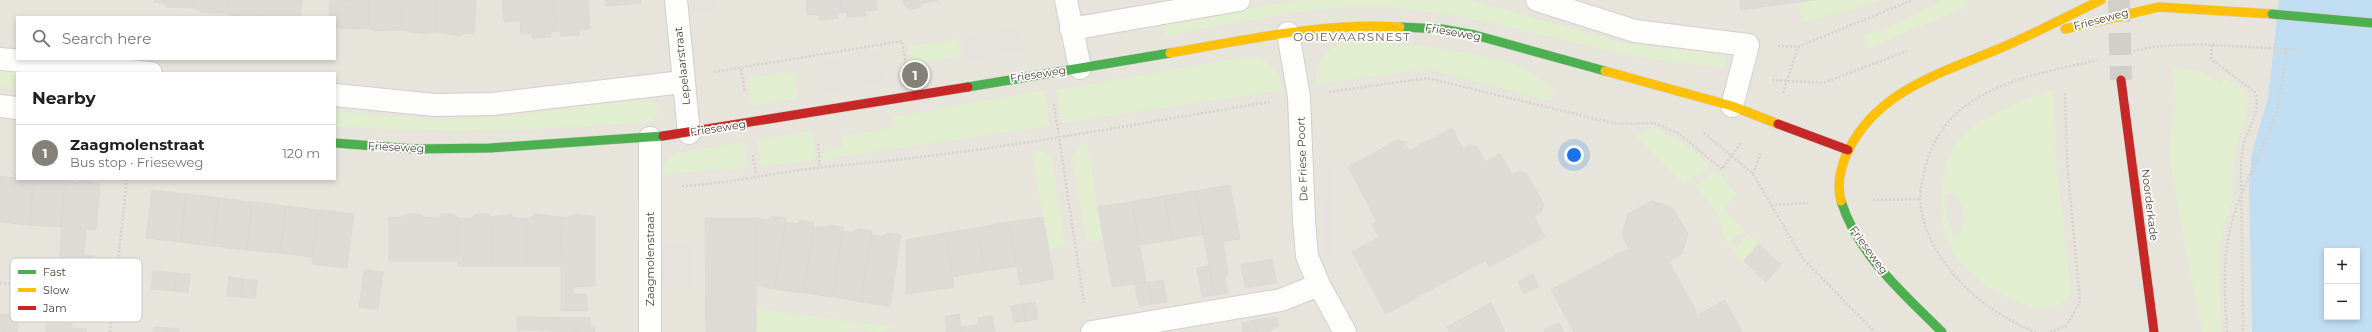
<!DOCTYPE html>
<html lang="en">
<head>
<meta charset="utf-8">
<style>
	:root { --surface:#fff; --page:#f6f6f6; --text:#202124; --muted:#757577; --line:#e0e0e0; --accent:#868178 }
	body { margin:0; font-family:Montserrat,sans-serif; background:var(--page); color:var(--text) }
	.controls { position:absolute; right:12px; bottom:12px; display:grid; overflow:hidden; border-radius:0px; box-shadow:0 2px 6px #0003 }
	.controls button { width:36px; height:36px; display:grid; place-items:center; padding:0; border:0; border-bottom:1px solid var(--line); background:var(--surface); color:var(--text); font:20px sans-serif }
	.you { position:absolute; left:1574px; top:155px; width:14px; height:14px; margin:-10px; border:3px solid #fff; border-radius:50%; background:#1a73e8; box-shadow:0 0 0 6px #1a73e833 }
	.badge { display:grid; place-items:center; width:26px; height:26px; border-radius:50%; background:var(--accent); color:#fff; font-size:13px; font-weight:700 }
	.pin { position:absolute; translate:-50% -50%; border:2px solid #fff; box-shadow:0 1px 4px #0006 }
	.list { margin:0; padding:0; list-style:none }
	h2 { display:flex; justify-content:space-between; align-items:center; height:52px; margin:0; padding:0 16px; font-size:17px }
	h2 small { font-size:13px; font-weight:400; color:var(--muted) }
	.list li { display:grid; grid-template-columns:26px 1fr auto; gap:12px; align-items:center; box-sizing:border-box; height:56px; padding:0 16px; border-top:1px solid var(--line) }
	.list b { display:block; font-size:15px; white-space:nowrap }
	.list p { margin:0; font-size:13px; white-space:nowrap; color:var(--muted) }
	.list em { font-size:13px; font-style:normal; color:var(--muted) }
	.icon { flex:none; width:22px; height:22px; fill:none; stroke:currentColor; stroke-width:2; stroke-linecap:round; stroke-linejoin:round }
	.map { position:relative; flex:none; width:2372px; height:332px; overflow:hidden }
	.search { position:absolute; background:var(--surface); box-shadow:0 2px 6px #0003; left:16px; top:16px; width:320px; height:44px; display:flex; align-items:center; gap:10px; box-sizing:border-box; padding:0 14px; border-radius:0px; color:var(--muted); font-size:15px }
	.panel { position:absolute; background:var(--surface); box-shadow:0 2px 6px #0003; left:16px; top:72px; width:320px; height:108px; border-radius:0px }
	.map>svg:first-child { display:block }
</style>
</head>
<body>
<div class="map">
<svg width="2372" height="332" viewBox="0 0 2372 332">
	<rect width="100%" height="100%" fill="#f4f2ee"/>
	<path fill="#e7e4dc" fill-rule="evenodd" d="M0,0H2372V332H0ZM17,17H335V59H17ZM17,73H335V179H17ZM2327,251H2357V317H2327Z"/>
	<path fill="#e1eecf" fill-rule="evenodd" d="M1300,0H1470L1623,43L1722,54L1725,56V65L1722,67C1690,64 1658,61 1626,54C1542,37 1460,9 1373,7C1309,5 1231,25 1166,35L1165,23Z
		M1813,0H1882L1870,5L1802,22L1799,4Z
		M1943,0H1966L1969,6L1868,48L1864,36L1893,25Z
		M958,39L961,56L911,64L908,47Z
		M1346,42L1422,46L1473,54L1518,65L1554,88L1551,101L1428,69L1316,84C1315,63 1325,48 1346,42Z
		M1245,57C1267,57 1279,69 1282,90L1062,123L1056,90Z
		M2172,68L2200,71L2220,83L2224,77L2246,92L2250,99L2236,147L2233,167V199L2222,233L2219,249L2221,332H2202L2170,163V139L2176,99Z
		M0,70L29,73H17V89L0,87Z
		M794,72L798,98L752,106L748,78Z
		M2053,89L2056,160L2071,293C2049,332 1973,284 1954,253C1948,242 1944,230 1941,219L1943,217C1934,130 1985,116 2053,89ZM1949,192L1956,194C1963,205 1969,223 1959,235L1952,233L1947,218L1944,195Z
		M1045,90L1049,126L823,159L822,153L843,148L842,136L894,128L892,117Z
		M647,99L653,101L658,108L657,115L649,122C544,130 440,134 335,126V111L429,119L503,117Z
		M1653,127L1685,144L1710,165L1684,185L1635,136Z
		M812,131L815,160L761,166L757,140Z
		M744,142L748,168L726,170V168L663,175L664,163L676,153Z
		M1087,142L1103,240L1087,242L1072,157L1082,143Z
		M1038,150L1052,160L1065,246L1049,249L1032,152Z
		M1716,170L1737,195L1721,208L1744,230L1739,235L1737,233L1730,241L1737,248L1748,234L1759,244L1741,264L1721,231L1723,227L1715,210L1695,186Z
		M756,309L893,327L882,332H874L856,327L843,332H756Z"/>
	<path fill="#e6e3df" d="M690,0H714L715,11L691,13Z
		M1017,27L1020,30L1024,50L968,61L964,39L965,36Z
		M876,53L879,55L883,83L824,93L826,90L822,61Z
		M1319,159L1330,163L1334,258L1328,259L1327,262L1324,245Z
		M635,199L634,291L624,287L623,204Z
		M690,245V288H662V246Z"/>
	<path fill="#c0ddf1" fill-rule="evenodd" d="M2279,0H2372V332H2252L2249,185L2252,152L2268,99ZM2327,251H2357V317H2327Z"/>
	<path fill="#dedbd6" stroke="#dcd9d4" d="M154,0H194L193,8L167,7L164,4L154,2Z
		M194,0H228L226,13L201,12L193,8Z
		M228,0H262L259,17H240L226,13Z
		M262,0H302L300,17H259Z
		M369,0H403L401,30L375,31L368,28Z
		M369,0L368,28L342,29L335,26V17H329L330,1Z
		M403,0H437L435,32L426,34L401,30Z
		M437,0H476L474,34L464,33L460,36L435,32Z
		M502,0H553L556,31L551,32V37L532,38V33L521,34L520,20L504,22Z
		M553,0H588L590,29L579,30V35L561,36L560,31H556Z
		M606,0H641V3L606,6Z
		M806,0H841L842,13H837L838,18L819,20V15H807Z
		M841,0H876L877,10L865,11L866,16L847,17V12L842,13Z
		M903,0H936L937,1L923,3L920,7L911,9L904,6Z
		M1740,0H1814L1741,10Z
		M1452,128L1463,149L1470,145L1477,147L1485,162L1500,154L1512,175L1519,171L1526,173L1544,205L1541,212L1534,216L1545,237L1489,267L1486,260L1386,314L1352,252L1379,237L1372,224L1377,221L1348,167L1398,140L1405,142L1409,151Z
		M15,175H17V179H33L30,225L0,222V176L14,178Z
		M33,179H62L61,181H65L61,227L30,225Z
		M79,180L100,184L96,230L86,229L84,255L94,256L91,285L58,282L65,181L78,183Z
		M1230,185L1240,239L1223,241L1228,275L1225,276L1228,293L1214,295L1196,191Z
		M152,190L186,194L181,242L146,238Z
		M1196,191L1204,234L1172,240L1164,196Z
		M186,194L219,198L213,246L181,242Z
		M1164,196L1172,240L1139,245L1132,202Z
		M219,198L252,202L247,250L213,246Z
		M1652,201L1672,207L1688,234L1682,254L1669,262L1698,315L1725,300L1742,332H1574L1551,290L1629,248L1622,235L1628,214Z
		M252,202L286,206L280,253L247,250Z
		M1132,202L1146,282L1112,287L1098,207Z
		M286,206L318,210L312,257L280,253Z
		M318,210L354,214L347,268L312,264Z
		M407,214H419L424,217V261H389V217H404Z
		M442,214H453L458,218V261H424V217H438Z
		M476,214H487L492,217V266H458V218H472Z
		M511,214L514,218H526V266H492V217Z
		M534,214L561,217L560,266H526V218H531Z
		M575,214L595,217V286L573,287V294L587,295V311H561V217H571Z
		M772,216L786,218L775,289L757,286L756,283V218L767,220Z
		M1043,217L1054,279L1020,285L1009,222Z
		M705,218H756V332H706Z
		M800,220L814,223L804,293L775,289L785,222L796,224Z
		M1009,222L1017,266L985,271L977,228Z
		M829,225L843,227L833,297L804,293L813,227L825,228Z
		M977,228L985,271L953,277L945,233Z
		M858,229L872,231L861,302L833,297L842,231L853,233Z
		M887,233L901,235L890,306L861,302L871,235L882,237Z
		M945,233L954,287L906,294V240Z
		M1759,244L1781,265L1766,282L1744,261Z
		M1272,259L1277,283L1245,288L1241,265Z
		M1209,266L1214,295L1202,297L1197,268Z
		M364,270L383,272L378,309L359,307Z
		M153,271L177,273L174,291L151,289Z
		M177,273L190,274L188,292L174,291Z
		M1533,274L1539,286L1524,294L1518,282Z
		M229,277L243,279L241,297L227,296Z
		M243,279L257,280L255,298L241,297Z
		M1163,280L1167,302L1152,304L1149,282Z
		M1149,282L1152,304L1139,306L1135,284Z
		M62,289L92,291L91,308L81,307L80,321L72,320L71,328L87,329L86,332H58Z
		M1035,302L1038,319L1026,321L1023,304Z
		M1491,303L1505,332H1450L1447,327Z
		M1023,304L1026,321L1014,323L1011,306Z
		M0,314H6L4,332H0Z
		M6,314L18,315L17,332H4Z
		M959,314L962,332H947L945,317Z
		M992,316L995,332H962L961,327L979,325L978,318Z
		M517,317L590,318V326H595V332L517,330Z
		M1277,317L1279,326L1267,332H1257L1255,320Z
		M47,318L59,319L58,332H46Z
		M1255,320L1257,332H1243L1242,323Z
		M1559,323L1564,332H1545L1544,330Z
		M154,327L167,328L166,332H153Z
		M167,328L179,329V332H166Z"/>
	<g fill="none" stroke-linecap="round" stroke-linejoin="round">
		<path stroke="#d2cfca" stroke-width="22" stroke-dasharray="22 11" stroke-linecap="butt" d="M2119,0L2121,80"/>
		<g stroke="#d2d0cb" stroke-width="24">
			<path id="street" d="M676,0L689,133
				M1066,0L1080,68
				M1537,0L1635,31L1748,45L1732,106
				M1071,29L1239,0
				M1288,33L1299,97L1304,221L1307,256L1319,285L1345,332
				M0,59L151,73
				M335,95L435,105L492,104L683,82
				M0,106L17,108
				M650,332V138
				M1092,332L1281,300L1319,285"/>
		</g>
		<g stroke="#d3cfc5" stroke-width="10">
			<path id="fast" d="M1400,27L1442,29L1475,35L1605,71
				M968,87L1170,53
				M335,143L414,149L490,148L663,136
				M1841,201C1858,255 1903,293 1942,332"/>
		</g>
		<g stroke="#d3cfc5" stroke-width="10">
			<path id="slow" d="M2065,29L2159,7L2272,14
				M1170,53C1246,40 1323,22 1400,27
				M1605,71L1732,106L1778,124
				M1841,201C1836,183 1841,166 1848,151C1878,89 1945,72 2003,47C2036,33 2068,16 2101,0"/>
		</g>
		<g stroke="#d3cfc5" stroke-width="10">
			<path id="jam" d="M2121,80L2154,332
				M1778,124L1848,150
				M663,136L968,87"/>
		</g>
		<path stroke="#d3d2cc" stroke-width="2.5" stroke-dasharray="2 2" stroke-linecap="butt" d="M2212,45L2211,59L2255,92C2262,111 2247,129 2243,147C2242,153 2241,160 2241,166L2243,332
			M1778,46L1798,47L1912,0
			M2133,51C2177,40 2225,46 2269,48
			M741,69L745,92
			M714,72L902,41L906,66
			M1772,80L1823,83L1907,51
			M1329,92L1427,78L1617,124L1654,123L1678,133L1722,169L1741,142
			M1783,93L1798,47
			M1054,104L1084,303
			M1704,133L1753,174L1803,259L1875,332
			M818,144L820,167
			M753,155L756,175
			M1753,174L1761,152
			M682,186C727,184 772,173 817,168C846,164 875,163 904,159C1026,145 1148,122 1269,102
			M1873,200L1920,199
			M1771,205L1808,203
			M0,283L115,289
			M110,332L127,179
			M2036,332C1983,313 1925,260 1920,200C1920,188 1924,173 1927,161C1933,142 1944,124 1959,111C1998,79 2050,71 2097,60
			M2050,332L2066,326L2080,302L2067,161L2065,93
			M2227,332C2225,297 2222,260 2231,226C2239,192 2257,163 2270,130C2280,103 2284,76 2286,47"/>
		<use href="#street" stroke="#fdfdfc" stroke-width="22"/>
		<use href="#fast" stroke="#4caf50" stroke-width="9"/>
		<use href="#slow" stroke="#ffc107" stroke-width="9"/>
		<use href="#jam" stroke="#c62828" stroke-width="9"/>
		<g stroke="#d3cfc5" stroke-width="10" stroke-linecap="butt">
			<path id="fast-bridge" d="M2272,14L2372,23"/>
		</g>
		<path stroke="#d3d2cc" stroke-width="2.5" stroke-dasharray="2 2" stroke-linecap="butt" d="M2269,48L2297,50"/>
		<use href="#fast-bridge" stroke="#4caf50" stroke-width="9"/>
	</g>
	<g text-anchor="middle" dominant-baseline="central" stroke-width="3.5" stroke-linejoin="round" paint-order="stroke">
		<g font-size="11" fill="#4b4439" stroke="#fff">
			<text transform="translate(2101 19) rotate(-15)">Frieseweg</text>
			<text transform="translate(1453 32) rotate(10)">Frieseweg</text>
			<text transform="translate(682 66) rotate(-96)">Lepelaarstraat</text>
			<text transform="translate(1038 74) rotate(-9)">Frieseweg</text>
			<text transform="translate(718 128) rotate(-9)">Frieseweg</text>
			<text transform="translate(396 147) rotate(3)">Frieseweg</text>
			<text transform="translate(1302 159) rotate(-92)">De Friese Poort</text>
			<text transform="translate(2150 205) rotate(83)">Noorderkade</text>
			<text transform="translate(1869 250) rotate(54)">Frieseweg</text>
			<text transform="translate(650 259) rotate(-90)">Zaagmolenstraat</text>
		</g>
		<g font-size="12" letter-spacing="1" fill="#6e6250" stroke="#fff">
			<text x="1352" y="36">OOIEVAARSNEST</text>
		</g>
	</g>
	<rect x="10" y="258" width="132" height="64" rx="6" fill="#fff" stroke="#c9c7c4" stroke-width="1"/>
	<rect x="18" y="270" width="18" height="4" fill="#4caf50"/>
	<rect x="18" y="288" width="18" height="4" fill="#ffc107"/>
	<rect x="18" y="306" width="18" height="4" fill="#c62828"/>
	<g font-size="11" fill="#4b4439">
		<text x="43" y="276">Fast</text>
		<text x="43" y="294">Slow</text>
		<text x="43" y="312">Jam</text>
	</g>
</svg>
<div class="controls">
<button>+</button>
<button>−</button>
</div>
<div class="you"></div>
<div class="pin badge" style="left:915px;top:75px">1</div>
<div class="search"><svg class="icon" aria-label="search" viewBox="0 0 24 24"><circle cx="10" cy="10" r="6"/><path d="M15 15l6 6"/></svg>Search here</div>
<section class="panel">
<h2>Nearby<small></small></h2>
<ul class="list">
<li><span class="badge">1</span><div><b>Zaagmolenstraat</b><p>Bus stop · Frieseweg</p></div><em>120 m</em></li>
</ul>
</section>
</div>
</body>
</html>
